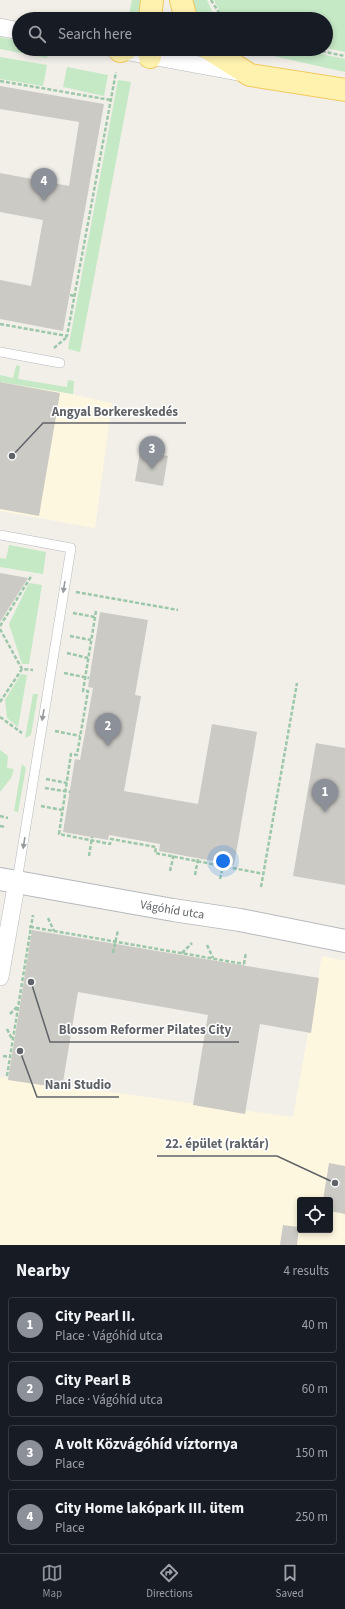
<!DOCTYPE html>
<html lang="en">
<head>
<meta charset="utf-8">
<style>
	:root { --surface:#171b24; --page:#20242c; --text:#f1f3f6; --muted:#9ea1a6; --line:#363941; --accent:#8c9099 }
	body { margin:0; font-family:"Source Sans 3",sans-serif; background:var(--page); color:var(--text) }
	.controls { position:absolute; right:12px; bottom:12px; display:grid; overflow:hidden; border-radius:4px; box-shadow:0 2px 6px #0003 }
	.controls button { width:36px; height:36px; display:grid; place-items:center; padding:0; border:0; border-bottom:1px solid var(--line); background:var(--surface); color:var(--text); font:20px sans-serif }
	.you { position:absolute; left:223px; top:861px; width:14px; height:14px; margin:-10px; border:3px solid #fff; border-radius:50%; background:#1a73e8; box-shadow:0 0 0 6px #1a73e833 }
	.badge { display:grid; place-items:center; width:26px; height:26px; border-radius:50%; background:var(--accent); color:#fff; font-size:13px; font-weight:700 }
	.pin { position:absolute; translate:-50% -33px; filter:drop-shadow(0 1px 2px #0008) }
	.pin::after { content:''; position:absolute; top:21px; width:14px; height:12px; background:inherit; clip-path:polygon(0 0,100% 0,50% 100%) }
	.list { margin:0; padding:0; list-style:none }
	h2 { display:flex; justify-content:space-between; align-items:center; height:52px; margin:0; padding:0 16px; font-size:17px }
	h2 small { font-size:13px; font-weight:400; color:var(--muted) }
	.list li { display:grid; grid-template-columns:26px 1fr auto; gap:12px; align-items:center; box-sizing:border-box; height:56px; margin:0 8px 8px; padding:0 8px; border:1px solid var(--line); border-radius:4px }
	.list b { display:block; font-size:15px; white-space:nowrap }
	.list p { margin:0; font-size:13px; white-space:nowrap; color:var(--muted) }
	.list em { font-size:13px; font-style:normal; color:var(--muted) }
	.icon { flex:none; width:22px; height:22px; fill:none; stroke:currentColor; stroke-width:2; stroke-linecap:round; stroke-linejoin:round }
	.map { position:relative; flex:none; width:345px; height:1245px; overflow:hidden }
	.search { position:absolute; background:var(--surface); box-shadow:0 2px 6px #0003; left:12px; right:12px; top:12px; height:44px; display:flex; align-items:center; gap:10px; box-sizing:border-box; padding:0 14px; border-radius:22px; color:var(--muted); font-size:15px }
	.sheet { height:308px; background:var(--surface) }
	nav { display:flex; justify-content:space-around; align-items:center; box-sizing:border-box; height:56px; border-top:1px solid var(--line); background:var(--surface); font-size:11px; color:var(--muted) }
	nav a { display:grid; justify-items:center; gap:2px }
	nav .on { color:var(--accent) }
	.map>svg:first-child { display:block }
</style>
</head>
<body>
<div class="map">
<svg width="345" height="1245" viewBox="0 0 345 1245">
	<rect width="100%" height="100%" fill="#f1efe8"/>
	<path fill="#fef7e0" fill-rule="evenodd" d="M0,379L112,403L95,528L0,511Z
		M322,956L345,961V1245H0V1077L293,1117ZM300,1200H330V1230H300Z"/>
	<path fill="#c5e8c5" d="M132,0H143L140,19H128Z
		M193,0H207L212,11L218,19H201L194,8Z
		M214,0H345V52L326,48V19H228L220,12Z
		M0,37L19,41V49H48L47,58L0,49Z
		M242,49H297L345,59V72Z
		M0,57L47,65L43,86L0,79Z
		M67,67L108,75L104,96L63,87Z
		M118,80L131,82L80,352L68,349Z
		M18,365L20,367L18,379L67,387L68,380L74,381L73,394L0,382V375L13,378L16,366Z
		M9,545L46,552L43,574L0,567V558L6,559Z
		M29,583L42,585L29,664H22L9,624Z
		M21,674L27,675L18,727L7,718L5,700Z
		M33,694H38L31,735L25,738Z
		M0,750L8,756L7,768L14,769L11,778L0,792Z
		M22,764L26,768L18,812L14,811Z"/>
	<path fill="#cccac5" d="M0,86L104,104L63,331L0,319V280L31,286L43,220L0,212V173L69,186L79,122L0,109Z
		M0,382L60,393L39,516L0,509Z
		M140,451L168,456L163,486L135,481Z
		M0,573L28,578L0,622Z
		M100,612L148,620L135,695L141,696L124,791L198,804L212,724L257,732L234,865L159,851L160,844L109,835L108,840L63,832L75,759L80,760L93,688L88,687Z
		M316,743L345,748V885L293,876Z
		M32,930L319,978L311,1033L260,1024L245,1114L193,1105L208,1015L78,992L62,1088L8,1080Z
		M329,1163L345,1166V1214L330,1211V1200H323Z
		M283,1225L299,1227L297,1245H280Z"/>
	<g fill="none" stroke-linecap="round" stroke-linejoin="round">
		<g stroke="#b5b8bc" stroke-width="10">
			<path id="service" d="M0,352L60,363
				M0,535L71,548L17,881"/>
		</g>
		<g stroke="#b5b8bc" stroke-width="18">
			<path id="minor" d="M0,27L19,31
				M113,49L243,73
				M0,977L17,881"/>
		</g>
		<g stroke="#b5b8bc" stroke-width="24">
			<g id="tertiary">
				<path id="s1" d="M0,879L173,910L240,920L345,941"/>
			</g>
		</g>
		<g stroke="#f2c960" stroke-width="24">
			<path id="primary" d="M181,0L186,19
				M150,19L152,0
				M148,49L150,57
				M209,49L250,75L345,90
				M120,51L126,49"/>
		</g>
		<path stroke="#9cc7a9" stroke-width="2.5" stroke-dasharray="4 2" stroke-linecap="butt" d="M211,0L223,19
			M310,49L345,56
			M0,81L111,100
			M70,295L75,296
			M0,324L67,336L116,72
			M54,348L67,337
			M76,592L178,610
			M96,611L83,691H88L77,755L71,754L59,834L110,844L111,839L156,847L155,853L264,874
			M73,613L95,617
			M0,626L32,575
			M0,629L22,669L33,670
			M70,636L91,640
			M67,653L88,658
			M64,673L89,678
			M0,702L22,669
			M0,717L22,733
			M55,731L80,736
			M46,779L67,783
			M45,788L70,792
			M41,806L62,810
			M0,816L8,818
			M0,826L6,827
			M89,856L92,837
			M170,871L174,854
			M195,875L198,859
			M220,879L224,863
			M261,887L297,683
			M48,918L54,931
			M29,927H31L33,915
			M207,945L213,958
			M113,953L118,930
			M182,953L192,943
			M244,964L246,952
			M10,1014L18,1006
			M7,1029L12,1039
			M3,1056L10,1057
			M7,1076L31,927L244,964"/>
		<use href="#service" stroke="#fff" stroke-width="9"/>
		<use href="#minor" stroke="#fff" stroke-width="17"/>
		<use href="#tertiary" stroke="#fff" stroke-width="22"/>
		<use href="#primary" stroke="#fff2af" stroke-width="22"/>
	</g>
	<defs><path id="oneway-solid" d="M-6-.8H1V-3.2L6.5 0L1 3.2V.8H-6Z"/></defs>
	<g fill="#979a9d">
		<use href="#oneway-solid" transform="translate(64 587) rotate(99)"/>
		<use href="#oneway-solid" transform="translate(43 715) rotate(100)"/>
		<use href="#oneway-solid" transform="translate(24 843) rotate(99)"/>
	</g>
	<g text-anchor="middle" dominant-baseline="central" stroke-width="3" stroke-linejoin="round" paint-order="stroke">
		<g font-size="12" fill="#5f6368" stroke="#fff">
			<text stroke="none"><textPath href="#s1" startOffset="175">Vágóhíd utca</textPath></text>
		</g>
	</g>
	<path fill="none" stroke="#5f6368" stroke-width="1.5" d="M12 456L43 423H186M31 982L50 1042H239M20 1051L37 1097H119M335 1183L277 1156H157"/>
	<g fill="#5f6368" stroke="#fff" stroke-width="1.5">
		<circle cx="12" cy="456" r="4"/>
		<circle cx="31" cy="982" r="4"/>
		<circle cx="20" cy="1051" r="4"/>
		<circle cx="335" cy="1183" r="4"/>
	</g>
	<g font-size="13" text-anchor="middle" font-weight="bold" fill="#5f6368" stroke="#fff" stroke-width="3" stroke-linejoin="round" paint-order="stroke">
		<text x="115" y="416">Angyal Borkereskedés</text>
		<text x="145" y="1034">Blossom Reformer Pilates City</text>
		<text x="78" y="1089">Nani Studio</text>
		<text x="217" y="1148">22. épület (raktár)</text>
	</g>
</svg>
<div class="controls">
<button><svg class="icon" aria-label="locate" viewBox="0 0 24 24"><circle cx="12" cy="12" r="6"/><path d="M12 2v4M12 18v4M2 12h4M18 12h4"/></svg></button>
</div>
<div class="you"></div>
<div class="pin badge" style="left:325px;top:812px">1</div>
<div class="pin badge" style="left:108px;top:746px">2</div>
<div class="pin badge" style="left:152px;top:469px">3</div>
<div class="pin badge" style="left:44px;top:201px">4</div>
<div class="search"><svg class="icon" aria-label="search" viewBox="0 0 24 24"><circle cx="10" cy="10" r="6"/><path d="M15 15l6 6"/></svg>Search here</div>
</div>
<section class="sheet">
<h2>Nearby<small>4 results</small></h2>
<ul class="list">
<li><span class="badge">1</span><div><b>City Pearl II.</b><p>Place · Vágóhíd utca</p></div><em>40 m</em></li>
<li><span class="badge">2</span><div><b>City Pearl B</b><p>Place · Vágóhíd utca</p></div><em>60 m</em></li>
<li><span class="badge">3</span><div><b>A volt Közvágóhíd víztornya</b><p>Place</p></div><em>150 m</em></li>
<li><span class="badge">4</span><div><b>City Home lakópark III. ütem</b><p>Place</p></div><em>250 m</em></li>
</ul>
</section>
<nav>
<a class="on"><svg class="icon" aria-label="map" viewBox="0 0 24 24"><path d="M3 6l6-2 6 2 6-2v14l-6 2-6-2-6 2zM9 4v14M15 6v14"/></svg>Map</a>
<a><svg class="icon" aria-label="directions" viewBox="0 0 24 24"><path d="M12 3l9 9-9 9-9-9zM9 14v-3h6M13 9l2 2-2 2"/></svg>Directions</a>
<a><svg class="icon" aria-label="saved" viewBox="0 0 24 24"><path d="M7 4h10v16l-5-4-5 4z"/></svg>Saved</a>
</nav>
</body>
</html>
